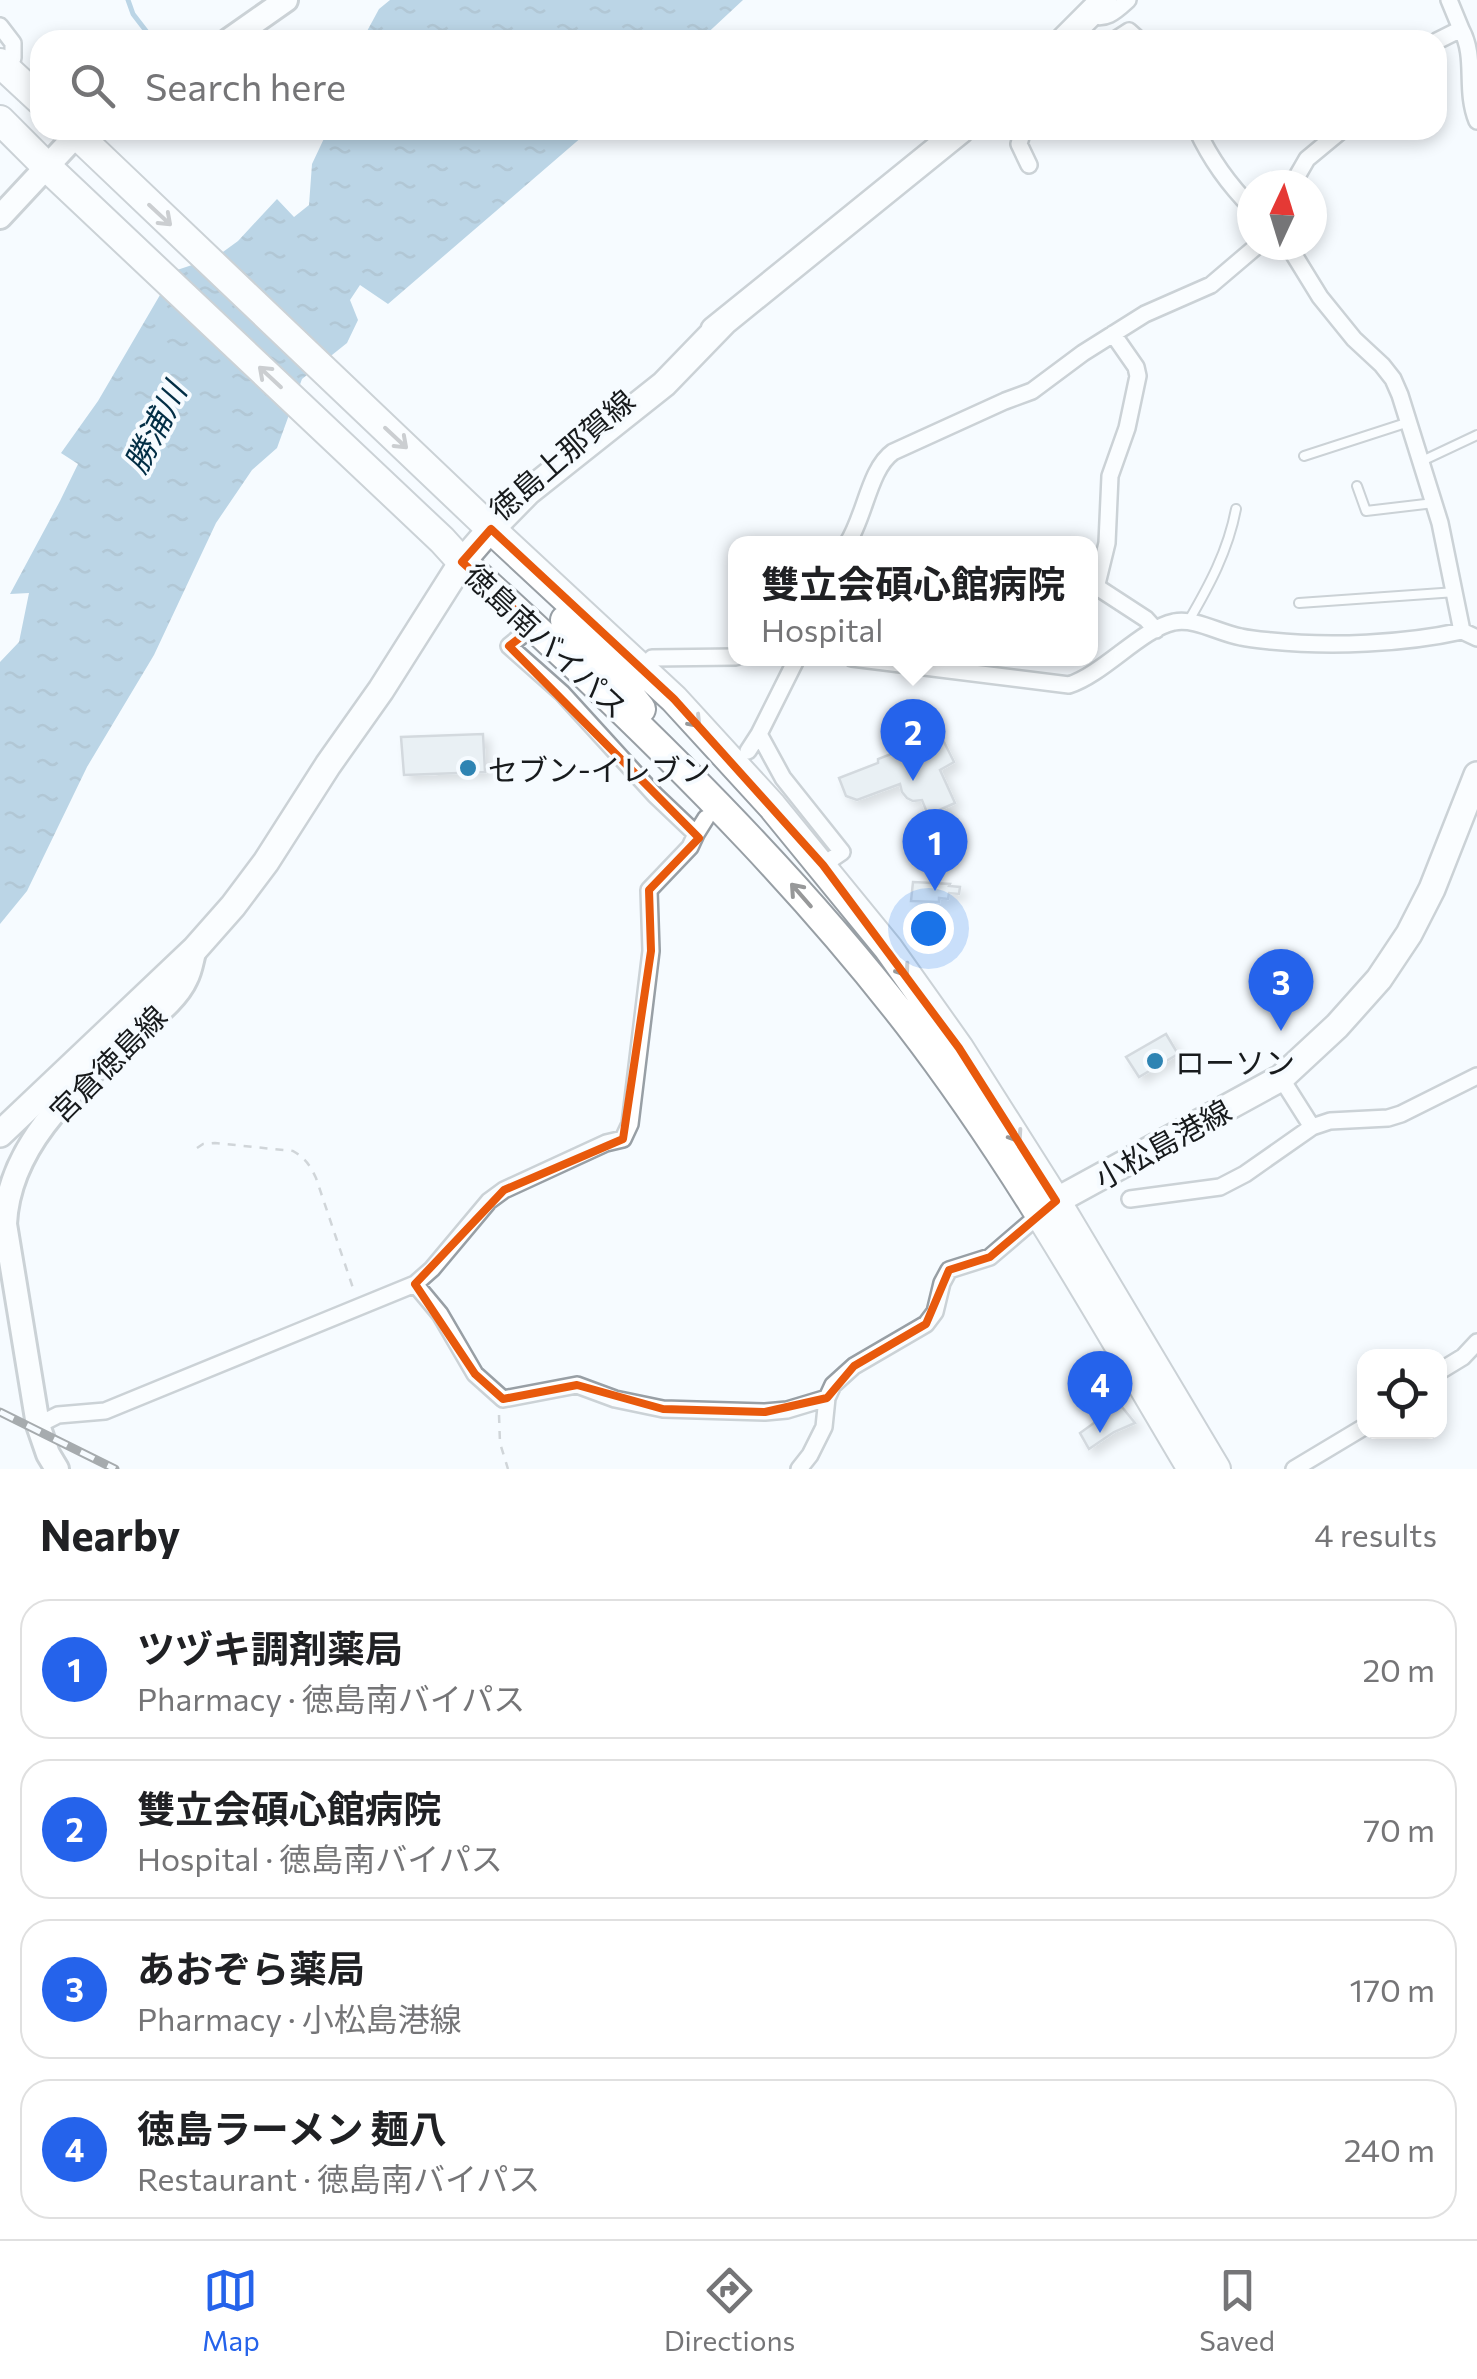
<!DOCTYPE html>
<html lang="en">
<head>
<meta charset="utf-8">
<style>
	:root { --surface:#fff; --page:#f2f2f2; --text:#202124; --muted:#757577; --line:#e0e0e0; --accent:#2563eb }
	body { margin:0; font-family:Commissioner,"Noto Sans JP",sans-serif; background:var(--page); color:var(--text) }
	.controls { position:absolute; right:30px; bottom:30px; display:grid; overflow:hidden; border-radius:20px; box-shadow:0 5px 15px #0003 }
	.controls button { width:90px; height:90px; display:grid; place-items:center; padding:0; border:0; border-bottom:2px solid var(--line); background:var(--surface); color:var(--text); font:50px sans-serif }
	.compass { position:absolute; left:1237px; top:170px; width:90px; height:90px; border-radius:50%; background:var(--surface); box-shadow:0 5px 15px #0003; rotate:4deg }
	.you { position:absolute; left:928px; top:928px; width:35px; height:35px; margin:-25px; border:8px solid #fff; border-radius:50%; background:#1a73e8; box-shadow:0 0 0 15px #1a73e833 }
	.badge { display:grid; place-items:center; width:65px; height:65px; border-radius:50%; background:var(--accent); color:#fff; font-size:32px; font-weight:700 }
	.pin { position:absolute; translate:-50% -82px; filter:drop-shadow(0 2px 5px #0008) }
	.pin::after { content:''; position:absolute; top:52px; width:35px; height:30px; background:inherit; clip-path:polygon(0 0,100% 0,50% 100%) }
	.popup { position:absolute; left:728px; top:536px; width:370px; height:130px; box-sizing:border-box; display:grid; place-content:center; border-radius:20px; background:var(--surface); filter:drop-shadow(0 2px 8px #0005); font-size:32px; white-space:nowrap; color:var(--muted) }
	.popup b { font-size:38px; color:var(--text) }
	.popup::after { content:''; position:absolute; left:50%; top:100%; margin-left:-20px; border:20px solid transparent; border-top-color:var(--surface) }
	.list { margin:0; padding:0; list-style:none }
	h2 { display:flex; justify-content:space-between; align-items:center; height:130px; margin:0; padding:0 40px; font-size:42px }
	h2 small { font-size:32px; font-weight:400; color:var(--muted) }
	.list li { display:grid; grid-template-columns:65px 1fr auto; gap:30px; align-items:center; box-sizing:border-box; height:140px; margin:0 20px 20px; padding:0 20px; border:2px solid var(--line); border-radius:30px }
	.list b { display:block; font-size:38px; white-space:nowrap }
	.list p { margin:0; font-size:32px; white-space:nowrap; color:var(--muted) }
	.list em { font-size:32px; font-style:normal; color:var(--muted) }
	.icon { flex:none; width:55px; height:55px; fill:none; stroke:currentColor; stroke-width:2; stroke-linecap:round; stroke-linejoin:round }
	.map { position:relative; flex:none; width:1477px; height:1469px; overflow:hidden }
	.search { position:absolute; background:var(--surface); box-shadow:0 5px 15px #0003; left:30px; right:30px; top:30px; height:110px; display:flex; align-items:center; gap:25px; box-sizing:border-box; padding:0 35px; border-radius:30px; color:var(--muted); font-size:38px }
	.sheet { height:770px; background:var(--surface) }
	nav { display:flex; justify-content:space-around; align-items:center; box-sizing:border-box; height:140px; border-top:2px solid var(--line); background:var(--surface); font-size:28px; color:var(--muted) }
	nav a { display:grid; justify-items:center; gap:5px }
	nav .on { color:var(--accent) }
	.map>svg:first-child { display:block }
</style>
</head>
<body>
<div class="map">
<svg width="1477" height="1469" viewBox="0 0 1477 1469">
	<defs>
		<pattern id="water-ripples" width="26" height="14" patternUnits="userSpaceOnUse" patternTransform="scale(2.5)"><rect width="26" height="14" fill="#74a7c8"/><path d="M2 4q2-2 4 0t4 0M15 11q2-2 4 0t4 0" fill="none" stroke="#5e87a2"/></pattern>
		<filter id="shadow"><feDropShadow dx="6" dy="6" stdDeviation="5" flood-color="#0004"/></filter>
	</defs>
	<rect width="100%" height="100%" fill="#f6fbff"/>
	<path fill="url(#water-ripples)" d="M390,0H743L700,40H391L366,33L379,9Z
		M328,130H590L388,304L360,285L350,300L358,320L347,343L302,379L277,448L252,470L216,523L154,655L87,767L27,891L0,924V662L19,642L29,593L10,594L60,501L78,464L61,453L98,401L174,271L216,257L238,241L277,199L294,217L309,205L312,164Z"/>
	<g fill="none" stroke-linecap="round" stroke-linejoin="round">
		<path stroke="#74a7c8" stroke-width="5" d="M128,0L133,14L153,40
			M362,40L377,32"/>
	</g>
	<path fill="#dae2e7" stroke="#a9b0b6" stroke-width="2.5" filter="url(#shadow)" d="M483,734L485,772L404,775L401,737Z
		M942,738L954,762L940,770L955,803L928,815L922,800L913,801L907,798L902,792L900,784L857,800L846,796L839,778L878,763V759L904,749L905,752Z
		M913,882L950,884L949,886L960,887L959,894L949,893L948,899L939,898V902L911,901Z
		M1166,1034L1178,1054L1139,1077L1126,1057Z
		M1122,1407L1135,1423L1114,1432L1089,1449L1080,1433L1105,1415Z"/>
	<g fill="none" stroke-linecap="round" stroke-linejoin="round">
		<g stroke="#989fa5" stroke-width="12">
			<path id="service" d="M1304,456L1409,422
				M1422,461L1477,435
				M1357,486L1366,511L1434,503
				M1299,603L1456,592
				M1188,622C1209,586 1228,551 1236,509"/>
		</g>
		<g stroke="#989fa5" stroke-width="20">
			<path id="minor" d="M1089,14C1105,22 1116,11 1128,0
				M0,26L13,43V58L4,67
				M1461,29C1477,58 1464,89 1477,121
				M1115,40L1129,31L1139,40
				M1437,41L1461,29L1449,0
				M1023,130L1019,144L1029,165
				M1197,130C1210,158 1230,186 1252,208
				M1292,185L1307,159L1342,130
				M1288,245L1320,297L1354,339L1382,365L1393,379L1400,395L1440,523L1462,631L1477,638
				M1113,334L1136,367L1138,376L1127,428L1110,476L1107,543L1097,584L1100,589L1146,619L1156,630
				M847,544C865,517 869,469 893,452L1005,401L1032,391L1083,353L1145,314L1211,285L1258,245
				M533,626L509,646L562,693L655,795L696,834L706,818
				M652,658L736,657
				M852,658L1069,685C1105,673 1141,629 1174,622C1196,618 1219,633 1241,637C1250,639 1261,640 1271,641C1330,647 1404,644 1462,631
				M759,734L797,658
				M748,751L759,734L783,778L842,852L823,865
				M1281,1078L1312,1127
				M1130,1199L1220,1187L1245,1174L1312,1127L1330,1121L1388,1118L1401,1114L1477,1076
				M415,1284L440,1314L475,1374L503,1399L577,1385L615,1399L663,1409L765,1412L787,1410L827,1398
				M1440,1371L1463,1357L1477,1342
				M38,1425L58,1415L105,1411L415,1284L432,1269L489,1201L504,1190L606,1143L623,1139L630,1124L651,951L649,890L690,847L696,834
				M799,1469L810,1455L824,1427L827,1398L833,1385L854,1366L926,1324L935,1312L942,1283L949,1270L990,1257L1039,1215
				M1294,1469L1364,1427"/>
		</g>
		<g stroke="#989fa5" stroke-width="28">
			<path id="secondary" d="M229,40L286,0
				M0,217L81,130
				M57,1469L48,1454L38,1425L5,1224C9,1140 81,1083 138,1030C154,1016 177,999 186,979C191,970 192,958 195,949"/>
		</g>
		<g stroke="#989fa5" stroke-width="30">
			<path id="primary" d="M1064,40L1104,0
				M714,330L961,130
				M0,1134L195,949L233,906L266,862L328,765L381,690L462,562L481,540L528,492L664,384L725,321
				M1043,1212L1056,1201L1281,1078L1337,1026L1379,979L1409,934L1432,889L1477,775"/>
		</g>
		<g stroke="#989fa5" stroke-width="32">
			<path id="trunk" d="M0,63L40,100
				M0,120L47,167L442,540L462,562C502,596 540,633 579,669C696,780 809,895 908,1023C1016,1163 1102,1318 1192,1469
				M72,130L491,529L674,699L772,806L888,948L959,1048L1056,1201L1216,1469
				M565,620L593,649L641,709"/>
		</g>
		<path stroke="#a3a7aa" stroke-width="2.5" stroke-dasharray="8 8" stroke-linecap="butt" d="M197,1148L203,1144L215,1143L293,1151C305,1158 310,1165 316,1178L354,1291
			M499,1415L500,1443L508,1469"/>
		<use href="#service" stroke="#fff" stroke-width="8"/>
		<use href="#minor" stroke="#fff" stroke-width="15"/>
		<use href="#secondary" stroke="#fff" stroke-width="22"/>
		<use href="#primary" stroke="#fff" stroke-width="25"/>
		<use href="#trunk" stroke="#fff" stroke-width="28"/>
		<g stroke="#464a4c" stroke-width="9">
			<path id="rail" d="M0,1412L115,1469"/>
		</g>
		<use href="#rail" stroke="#f6fbff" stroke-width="5" stroke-dasharray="15" stroke-linecap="butt"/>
	</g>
	<defs><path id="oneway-shaft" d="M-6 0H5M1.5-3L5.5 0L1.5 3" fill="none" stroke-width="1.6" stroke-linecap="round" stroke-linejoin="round" transform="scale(2.5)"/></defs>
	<g stroke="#979899">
		<use href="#oneway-shaft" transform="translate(160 215) rotate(43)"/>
		<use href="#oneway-shaft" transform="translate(270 377) rotate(-137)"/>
		<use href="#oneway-shaft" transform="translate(396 438) rotate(43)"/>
		<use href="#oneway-shaft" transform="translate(690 716) rotate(47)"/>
		<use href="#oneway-shaft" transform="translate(801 895) rotate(-131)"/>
		<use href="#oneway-shaft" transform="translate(899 964) rotate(55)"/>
		<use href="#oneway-shaft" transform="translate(1012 1130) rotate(57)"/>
	</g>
	<path d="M0 0H1477V1469H0ZM491,529L674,699L823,865L959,1048L1056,1201L990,1257L949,1270L926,1324L854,1366L827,1398L765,1412L663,1409L577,1385L503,1399L475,1374L415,1284L504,1190L623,1139L651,951L649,890L699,838L509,646L534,627L462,562Z" fill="#f6fbff" fill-opacity=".55" fill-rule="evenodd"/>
	<path fill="none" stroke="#e8590c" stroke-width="8" stroke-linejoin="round" d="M491,529L674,699L823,865L959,1048L1056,1201L990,1257L949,1270L926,1324L854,1366L827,1398L765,1412L663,1409L577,1385L503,1399L475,1374L415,1284L504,1190L623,1139L651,951L649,890L699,838L509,646L534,627L462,562Z"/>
	<g fill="#2e84b3" stroke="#f6fbff" stroke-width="4">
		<circle cx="468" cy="768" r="10"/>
		<circle cx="1155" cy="1061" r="10"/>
	</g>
	<g text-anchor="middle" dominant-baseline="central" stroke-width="8" stroke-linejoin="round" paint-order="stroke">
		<g font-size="30" fill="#181b1d" stroke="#f6fbff">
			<text transform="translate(561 454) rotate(-41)">徳島上那賀線</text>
			<text transform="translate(547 640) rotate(43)">徳島南バイパス</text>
			<text transform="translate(107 1063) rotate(-45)">宮倉徳島線</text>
			<text transform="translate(1162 1143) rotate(-29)">小松島港線</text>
		</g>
		<g font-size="30" fill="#181b1d" stroke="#f6fbff" text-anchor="start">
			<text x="488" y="768">セブン-イレブン</text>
			<text x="1175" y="1061">ローソン</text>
		</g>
		<g font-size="32" font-style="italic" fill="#022e45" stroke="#f6fbff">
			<text transform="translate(154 427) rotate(-63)">勝浦川</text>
		</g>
	</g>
</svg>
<div class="controls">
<button><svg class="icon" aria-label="locate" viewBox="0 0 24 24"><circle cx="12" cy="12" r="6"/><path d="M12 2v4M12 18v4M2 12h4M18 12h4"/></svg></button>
</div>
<svg class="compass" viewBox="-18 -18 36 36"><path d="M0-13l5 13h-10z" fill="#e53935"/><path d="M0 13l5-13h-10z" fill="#757577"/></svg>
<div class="you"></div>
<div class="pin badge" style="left:935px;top:891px">1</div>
<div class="pin badge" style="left:913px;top:781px">2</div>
<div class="popup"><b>雙立会碩心館病院</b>Hospital</div>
<div class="pin badge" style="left:1281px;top:1031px">3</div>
<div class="pin badge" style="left:1100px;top:1433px">4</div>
<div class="search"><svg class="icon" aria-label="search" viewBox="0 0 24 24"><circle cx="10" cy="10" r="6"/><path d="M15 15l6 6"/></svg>Search here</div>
</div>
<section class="sheet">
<h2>Nearby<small>4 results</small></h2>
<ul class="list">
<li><span class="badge">1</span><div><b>ツヅキ調剤薬局</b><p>Pharmacy · 徳島南バイパス</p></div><em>20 m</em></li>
<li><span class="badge">2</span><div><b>雙立会碩心館病院</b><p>Hospital · 徳島南バイパス</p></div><em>70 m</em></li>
<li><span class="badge">3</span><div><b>あおぞら薬局</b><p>Pharmacy · 小松島港線</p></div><em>170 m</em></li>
<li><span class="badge">4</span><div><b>徳島ラーメン 麺八</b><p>Restaurant · 徳島南バイパス</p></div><em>240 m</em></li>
</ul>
</section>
<nav>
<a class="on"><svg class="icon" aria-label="map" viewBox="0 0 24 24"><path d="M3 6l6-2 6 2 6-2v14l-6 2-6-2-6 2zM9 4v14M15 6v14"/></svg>Map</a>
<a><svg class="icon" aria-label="directions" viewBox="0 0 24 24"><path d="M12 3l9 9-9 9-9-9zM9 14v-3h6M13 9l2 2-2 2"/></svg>Directions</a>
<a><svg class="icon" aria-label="saved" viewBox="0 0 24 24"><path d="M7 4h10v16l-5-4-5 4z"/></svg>Saved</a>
</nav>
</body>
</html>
